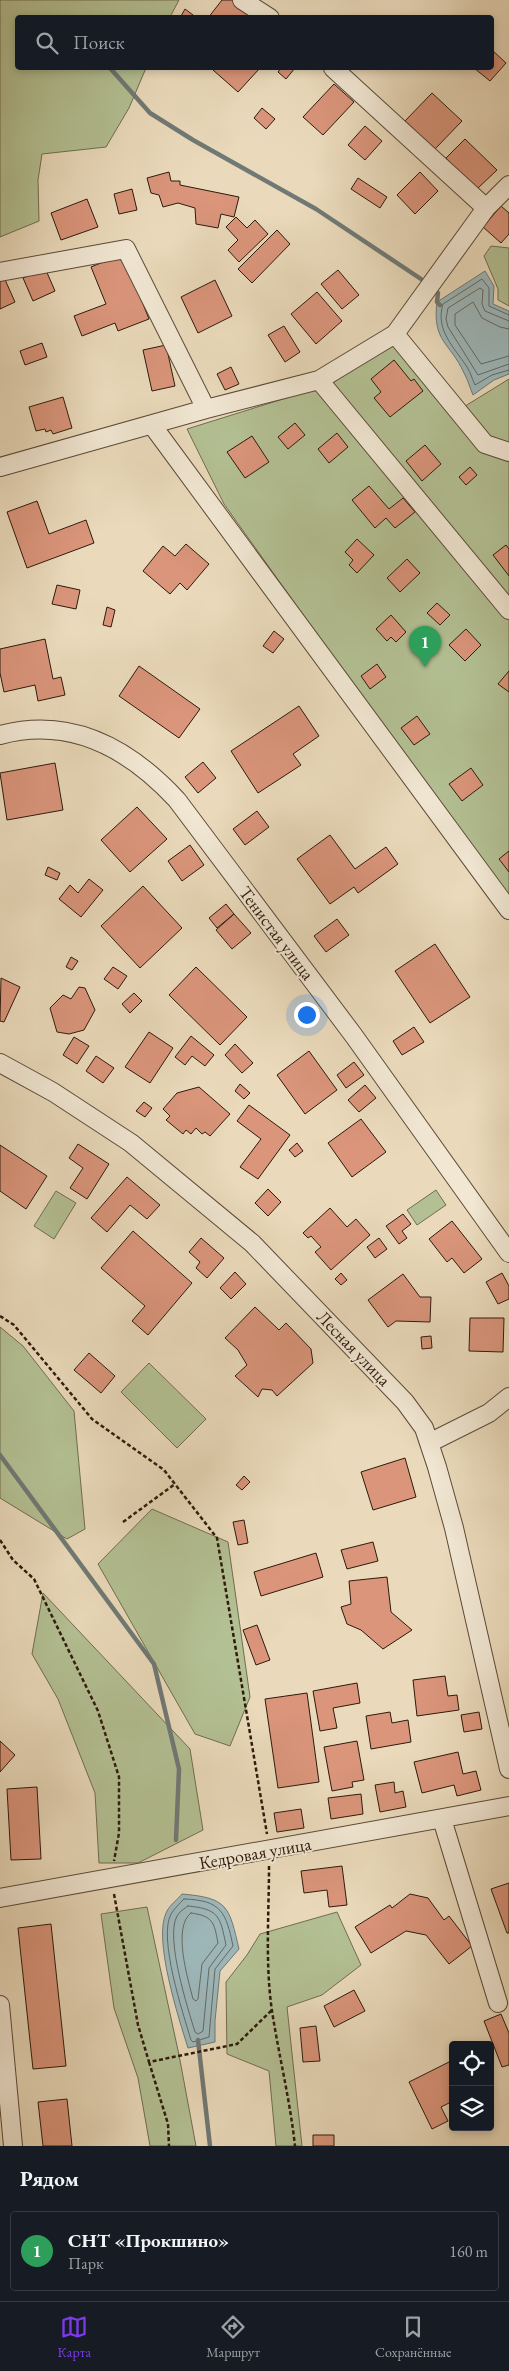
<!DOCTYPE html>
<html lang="ru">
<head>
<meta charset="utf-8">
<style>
	:root { --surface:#171b24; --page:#20242c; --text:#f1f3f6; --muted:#9ea1a6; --line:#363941; --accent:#7c3aed }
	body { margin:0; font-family:"EB Garamond",serif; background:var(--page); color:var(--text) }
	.controls { position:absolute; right:15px; bottom:15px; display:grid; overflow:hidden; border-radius:5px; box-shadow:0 2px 8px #0003 }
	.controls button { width:45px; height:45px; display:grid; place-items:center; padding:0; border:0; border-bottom:1px solid var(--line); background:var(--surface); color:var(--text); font:25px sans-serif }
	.you { position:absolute; left:306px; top:1014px; width:18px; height:18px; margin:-12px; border:4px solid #fff; border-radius:50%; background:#1a73e8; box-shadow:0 0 0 8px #1a73e833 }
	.badge { display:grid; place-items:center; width:32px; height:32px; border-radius:50%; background:var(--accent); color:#fff; font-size:16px; font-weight:700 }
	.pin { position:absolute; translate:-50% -41px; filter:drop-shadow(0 1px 2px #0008) }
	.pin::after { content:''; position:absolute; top:26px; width:18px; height:15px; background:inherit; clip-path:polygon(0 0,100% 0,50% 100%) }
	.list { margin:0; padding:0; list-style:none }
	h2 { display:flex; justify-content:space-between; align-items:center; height:65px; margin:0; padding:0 20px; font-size:21px }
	h2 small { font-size:16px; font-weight:400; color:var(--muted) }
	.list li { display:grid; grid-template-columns:32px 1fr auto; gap:15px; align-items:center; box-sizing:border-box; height:80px; margin:0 10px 10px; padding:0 10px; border:1px solid var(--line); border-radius:5px }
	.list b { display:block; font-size:19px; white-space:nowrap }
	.list p { margin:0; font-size:16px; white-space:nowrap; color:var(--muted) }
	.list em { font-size:16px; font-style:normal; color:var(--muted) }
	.icon { flex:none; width:28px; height:28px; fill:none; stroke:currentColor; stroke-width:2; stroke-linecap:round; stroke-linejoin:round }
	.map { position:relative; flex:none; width:509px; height:2146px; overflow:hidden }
	.search { position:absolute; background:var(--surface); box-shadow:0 2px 8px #0003; left:15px; right:15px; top:15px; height:55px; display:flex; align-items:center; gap:12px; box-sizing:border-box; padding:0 18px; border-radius:5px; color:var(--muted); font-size:19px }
	.sheet { height:155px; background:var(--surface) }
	nav { display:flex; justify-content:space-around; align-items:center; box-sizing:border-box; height:70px; border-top:1px solid var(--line); background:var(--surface); font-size:14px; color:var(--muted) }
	nav a { display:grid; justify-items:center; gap:2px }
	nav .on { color:var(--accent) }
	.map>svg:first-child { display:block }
</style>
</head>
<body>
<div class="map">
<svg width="509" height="2146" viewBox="0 0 509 2146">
	<rect width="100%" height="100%" fill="#eadabb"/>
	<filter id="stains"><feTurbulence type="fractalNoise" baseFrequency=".004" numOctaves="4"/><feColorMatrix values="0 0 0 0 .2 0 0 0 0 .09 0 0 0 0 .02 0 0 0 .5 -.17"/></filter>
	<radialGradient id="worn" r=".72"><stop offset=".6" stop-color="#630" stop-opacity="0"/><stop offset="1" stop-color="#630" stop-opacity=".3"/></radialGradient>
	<path fill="#b3c093" stroke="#706d50" d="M0,0H179L170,17L18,18V68H146L129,108L106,147L42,154L38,180L39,221L0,237Z
		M491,246L509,248V306L498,300V289L484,256Z
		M393,342L474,440L509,455V903L224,504L187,429L331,384Z
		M509,379V445L486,438L462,408Z
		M436,1190L446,1205L417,1225L407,1210Z
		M56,1191L76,1203L54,1239L34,1226Z
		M0,1327L23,1346L74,1411L85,1529L67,1539L0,1498Z
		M149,1363L206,1419L177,1448L121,1392Z
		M152,1509L228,1542L250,1697L230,1746L195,1734L98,1564Z
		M43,1593L190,1749L203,1830L138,1863H99L95,1793L58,1699L32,1654Z
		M147,1907L179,2055L196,2146H150L138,2078L114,2008L101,1914Z
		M337,1912L361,1965L322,1995L287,2007L302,2146H276L269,2071L227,2054L226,1982L247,1955L260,1934Z"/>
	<path fill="#9db8bb" stroke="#707975" d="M485,271L494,286L493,304L509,311V374L494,380L473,395C470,388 468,380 464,373C450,342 432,342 437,302Z
		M182,1894C228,1898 229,1906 239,1949L220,1971L215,2021V2042L188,2048C179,2019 152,1937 167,1911C170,1905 178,1899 182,1894Z"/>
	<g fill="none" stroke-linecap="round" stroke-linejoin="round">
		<path stroke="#656964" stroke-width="1" d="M509,315L489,306V288L482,279L443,304C435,330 454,347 467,367C471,373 472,379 475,385L492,375L509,370
			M509,321L485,311L482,304L483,290L480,288L448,308L446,319L448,327L478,375L509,364
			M509,329L500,327L482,318L473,302L455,314V325L481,364L509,356
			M184,1899C222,1900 226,1913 233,1946L215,1969L209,2037L193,2042L191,2040C183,2013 158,1938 171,1914C174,1909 180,1903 184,1899Z
			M188,1906C219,1909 220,1916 226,1945L209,1968L203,2031L198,2034L195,2032C188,2009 165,1938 177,1916C179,1912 185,1908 188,1906Z
			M191,1913C213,1916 214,1922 218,1943L202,1964L198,1999L196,2001L193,1999C188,1979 172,1927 191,1913Z"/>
		<path stroke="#707975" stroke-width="4.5" d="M110,68L150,113L193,140L316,209L421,279
			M438,293L437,302L440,305
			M0,1455L154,1664L179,1769L176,1840
			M198,2040L210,2146"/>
	</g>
	<path fill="#da957b" stroke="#2d1a0c" d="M222,0H233L251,15L249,18H208Z
		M185,9L197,18H180Z
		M492,50L506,63L490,81L474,68H492Z
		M215,68H260L238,92L213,70Z
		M281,68H295L286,79L278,72Z
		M334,84L354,102L323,135L303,117Z
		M432,93L462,121L435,149L405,121Z
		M262,108L275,119L266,129L254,118Z
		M365,126L382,141L365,160L348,145Z
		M465,139L497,170L477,189L446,158Z
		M169,172L171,181H180V185L239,197L234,217L221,214L218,228L196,224L195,208L178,203L163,207L159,195L151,193L147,178Z
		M420,172L438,191L415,214L397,195Z
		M358,178L387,197L380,208L351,189Z
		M132,189L137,210L119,214L114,194Z
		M87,199L98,227L61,240L51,213Z
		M501,206L509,213V234L501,243L483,227Z
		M236,217L247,228L255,220L268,234L239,262L228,250L238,240L226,227Z
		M277,230L290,244L252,283L238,269Z
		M123,254L149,319L118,331L115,323L82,336L74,316L106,304L91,267Z
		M45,268L55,291L33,301L23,278Z
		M338,270L359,295L342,309L321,284Z
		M2,273L15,302L0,309V274Z
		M215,280L232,316L198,333L181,297Z
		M317,292L342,321L316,344L291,314Z
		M284,326L300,352L285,362L268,335Z
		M42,343L47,357L25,365L20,351Z
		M166,345L175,386L152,391L143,350Z
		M394,360L411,381L414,379L423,391L390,417L374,398L381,392L371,379Z
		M231,367L239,384L225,390L217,374Z
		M63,397L72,428L53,434L51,430L46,432L45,429L36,431L29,407Z
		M295,423L305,435L288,449L278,437Z
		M337,433L348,447L329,463L318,449Z
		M252,436L269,462L245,478L227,452Z
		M425,445L441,464L422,481L406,461Z
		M470,467L477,475L466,485L459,477Z
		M369,486L389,509L403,498L415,512L395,528L386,518L375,528L352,500Z
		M37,501L49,534L86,520L94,543L27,568L7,512Z
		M357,539L374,555L357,573L349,565L353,560L345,552Z
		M186,544L209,564L187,590L180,583L170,594L143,571L163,546L175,556Z
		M506,545L509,549V576L493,555Z
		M407,559L420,573L400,592L387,578Z
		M57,585L80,590L76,609L52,604Z
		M437,603L450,615L440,625L427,613Z
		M107,607L115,610L111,627L103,625Z
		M391,615L406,632L396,642L391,637L387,641L376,629Z
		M466,629L481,645L465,661L449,645Z
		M274,631L284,639L273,653L263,646Z
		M45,639L53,679L61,677L65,695L38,701L35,685L4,692L0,673V649Z
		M377,664L386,677L370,689L361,676Z
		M139,666L200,709L179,738L119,696Z
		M509,671V692L498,684Z
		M299,706L319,736L293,754L301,765L258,793L231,751Z
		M417,716L430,734L414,745L401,728Z
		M203,762L216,778L198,793L185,777Z
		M55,763L63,810L7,820L0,773Z
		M471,768L483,785L462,801L449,784Z
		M137,807L167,839L130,872L101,840Z
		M257,811L269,827L245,845L233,829Z
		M330,835L355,869L386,847L398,864L358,893L354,887L330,904L297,859Z
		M190,845L204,865L182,881L168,861Z
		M509,851V872L499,859Z
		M48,867L60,873L57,880L45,875Z
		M89,879L103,890L81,917L59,899L70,885L78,893Z
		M143,886L182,928L140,968L101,926Z
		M226,904L234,914L217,928L209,918Z
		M234,914L251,933L232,949L216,930Z
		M337,919L349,935L326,952L314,936Z
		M435,944L470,997L430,1023L395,971Z
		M71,957L78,961L72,970L66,967Z
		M113,967L127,976L118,989L104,979Z
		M196,967L247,1017L220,1045L169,995Z
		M1,978L20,987L4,1022L0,1021Z
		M79,987L85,988L95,1010L84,1030L69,1034L57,1032L50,1008L63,995L71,999Z
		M134,993L142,1001L130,1013L122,1004Z
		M414,1027L424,1042L402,1055L393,1041Z
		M149,1032L173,1048L150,1083L125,1067Z
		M191,1036L214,1055L205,1066L192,1056L185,1065L175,1057Z
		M74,1037L89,1046L77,1064L63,1055Z
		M235,1044L253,1063L242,1073L225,1055Z
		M309,1051L337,1090L305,1114L277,1075Z
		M96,1056L114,1068L103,1083L86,1071Z
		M354,1062L364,1075L346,1088L337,1075Z
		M240,1084L250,1093L244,1099L235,1091Z
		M365,1085L376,1098L359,1112L348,1100Z
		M199,1087L230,1114L210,1136L205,1132L202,1134L196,1128L191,1134L186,1130L183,1134L166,1120L170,1116L163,1109L177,1093Z
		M144,1102L152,1108L145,1117L136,1111Z
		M249,1105L290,1135L258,1179L240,1167L261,1139L237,1121Z
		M361,1119L386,1152L352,1177L328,1143Z
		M297,1143L303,1151L295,1157L289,1150Z
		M78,1144L109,1164L87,1199L70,1188L83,1168L69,1158Z
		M0,1145L47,1176L26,1209L0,1191Z
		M127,1177L160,1205L147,1219L130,1205L107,1232L91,1218Z
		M268,1189L281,1202L268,1216L255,1203Z
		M330,1208L347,1227L356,1219L370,1235L331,1270L315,1252L321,1247L311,1236L308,1238L303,1233Z
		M403,1214L411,1224L402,1231L407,1238L399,1244L386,1226Z
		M452,1221L482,1259L464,1273L452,1258L447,1262L429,1239Z
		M133,1231L192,1283L148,1335L132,1321L145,1306L101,1268Z
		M201,1238L224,1258L207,1278L196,1268L200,1262L189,1252Z
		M379,1238L387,1249L375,1258L367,1247Z
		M235,1272L246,1284L231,1299L220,1288Z
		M341,1273L347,1280L341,1285L335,1279Z
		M502,1273L509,1286V1299L498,1304L486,1282Z
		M403,1274L420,1297H431L430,1322L396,1321L388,1327L368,1300Z
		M255,1307L279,1330L286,1323L311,1349L313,1363L277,1396L272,1390L262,1389L258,1397L235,1376L247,1365L238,1350L225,1338Z
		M470,1318H504L503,1352L469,1351Z
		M431,1336L432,1348L422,1349L421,1337Z
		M89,1353L115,1376L101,1393L74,1370Z
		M405,1458L416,1497L373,1510L361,1472Z
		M244,1476L250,1482L242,1490L236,1485Z
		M244,1520L248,1543L238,1545L233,1522Z
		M373,1542L378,1561L347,1569L341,1550Z
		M316,1553L323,1577L261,1596L254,1572Z
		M387,1577L391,1612L412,1630L383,1649L361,1630L347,1624L341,1607L351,1604L349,1581Z
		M257,1625L270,1660L256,1665L243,1630Z
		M445,1676L448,1696L457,1695L459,1710L417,1716L413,1680Z
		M357,1683L360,1703L333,1708L337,1728L320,1731L313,1691Z
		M307,1693L319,1782L278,1788L265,1699Z
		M390,1712L392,1723L408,1720L411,1742L371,1749L366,1716Z
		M479,1712L482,1729L464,1732L461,1715Z
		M0,1741L15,1755L0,1772Z
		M357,1741L364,1780L352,1782L353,1787L332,1791L324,1747Z
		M458,1752L463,1774L476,1771L481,1790L457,1796L454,1785L422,1793L414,1762Z
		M394,1782L395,1793L403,1791L406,1807L380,1812L375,1785Z
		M37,1787L41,1859L11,1860L7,1789Z
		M361,1794L363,1814L331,1819L328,1798Z
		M301,1809L304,1828L277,1832L274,1813Z
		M342,1866L347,1905L329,1907L327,1890L304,1893L301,1871Z
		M509,1883V1933H507L491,1889Z
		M410,1894L428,1898L444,1920L449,1916L472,1946L449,1964L426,1935L406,1931L371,1953L355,1927L390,1905L392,1908Z
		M51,1924L66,2066L33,2069L18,1928Z
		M354,1990L365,2011L334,2027L324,2006Z
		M501,2014L509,2033V2065L502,2067L484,2021Z
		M316,2026L320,2061L303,2062L300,2028Z
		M453,2060V2101L441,2107L448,2121L432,2129L409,2082Z
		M67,2099L72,2146H43L38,2102Z
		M313,2135H334V2146H313Z"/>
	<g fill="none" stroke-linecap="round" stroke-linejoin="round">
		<g stroke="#5c4a38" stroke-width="20">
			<path id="minor" d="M242,0L270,18
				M333,68L486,208
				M0,272L126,249L206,409
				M395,334L485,444L509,452
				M319,380L509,610
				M152,425L509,910
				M0,467L206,409L319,380L395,334L486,208L509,185
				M0,735C71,716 129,748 177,800L354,1036L509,1253
				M0,1063L53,1092L131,1143L252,1243L405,1402L424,1428L437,1467L454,1528L509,1769
				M429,1443L489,1413L509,1397
				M442,1819L498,2003
				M0,1898L509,1806
				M0,2005L13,2146"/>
		</g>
		<path stroke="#2d1a0c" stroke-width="2.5" stroke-dasharray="4 2.5" stroke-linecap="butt" d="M0,1316L14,1325L92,1419L164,1470L217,1538L267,1834
			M123,1522L175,1484
			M0,1540L13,1560L34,1579L98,1711L119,1777V1833L114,1861
			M269,1866C269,1914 265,1963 272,2011C279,2056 290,2100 295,2146
			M114,1894L138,2025L149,2062L237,2044L272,2010
			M149,2062L168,2124L169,2146"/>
		<use href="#minor" stroke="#f1e7d3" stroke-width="18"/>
	</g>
	<g text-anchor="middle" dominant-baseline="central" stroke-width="4" stroke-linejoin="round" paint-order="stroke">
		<g font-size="18" fill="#2d1a0c" stroke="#f1e7d3">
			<text transform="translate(277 933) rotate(53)">Тенистая улица</text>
			<text transform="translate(354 1348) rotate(46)">Лесная улица</text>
			<text transform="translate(255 1853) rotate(-10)">Кедровая улица</text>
		</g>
	</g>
	<rect width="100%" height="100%" filter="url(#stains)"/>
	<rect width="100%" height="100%" fill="url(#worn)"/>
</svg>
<div class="controls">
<button><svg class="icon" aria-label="locate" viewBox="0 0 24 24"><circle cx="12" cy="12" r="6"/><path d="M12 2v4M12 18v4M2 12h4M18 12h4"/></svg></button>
<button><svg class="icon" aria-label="layers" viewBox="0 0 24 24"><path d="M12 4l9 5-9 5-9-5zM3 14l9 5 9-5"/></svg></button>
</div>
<div class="you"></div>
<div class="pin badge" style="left:425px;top:667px;background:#2e9e5b">1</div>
<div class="search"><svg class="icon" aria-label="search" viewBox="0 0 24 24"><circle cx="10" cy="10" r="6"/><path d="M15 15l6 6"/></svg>Поиск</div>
</div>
<section class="sheet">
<h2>Рядом<small></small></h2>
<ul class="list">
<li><span class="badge" style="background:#2e9e5b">1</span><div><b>СНТ «Прокшино»</b><p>Парк</p></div><em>160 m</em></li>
</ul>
</section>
<nav>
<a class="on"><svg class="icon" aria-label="map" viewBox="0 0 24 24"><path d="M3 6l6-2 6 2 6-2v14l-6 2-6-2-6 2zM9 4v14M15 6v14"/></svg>Карта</a>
<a><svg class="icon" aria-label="directions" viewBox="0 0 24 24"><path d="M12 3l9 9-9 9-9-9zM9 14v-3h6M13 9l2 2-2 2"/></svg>Маршрут</a>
<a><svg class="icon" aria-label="saved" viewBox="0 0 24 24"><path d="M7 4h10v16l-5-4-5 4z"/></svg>Сохранённые</a>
</nav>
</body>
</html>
